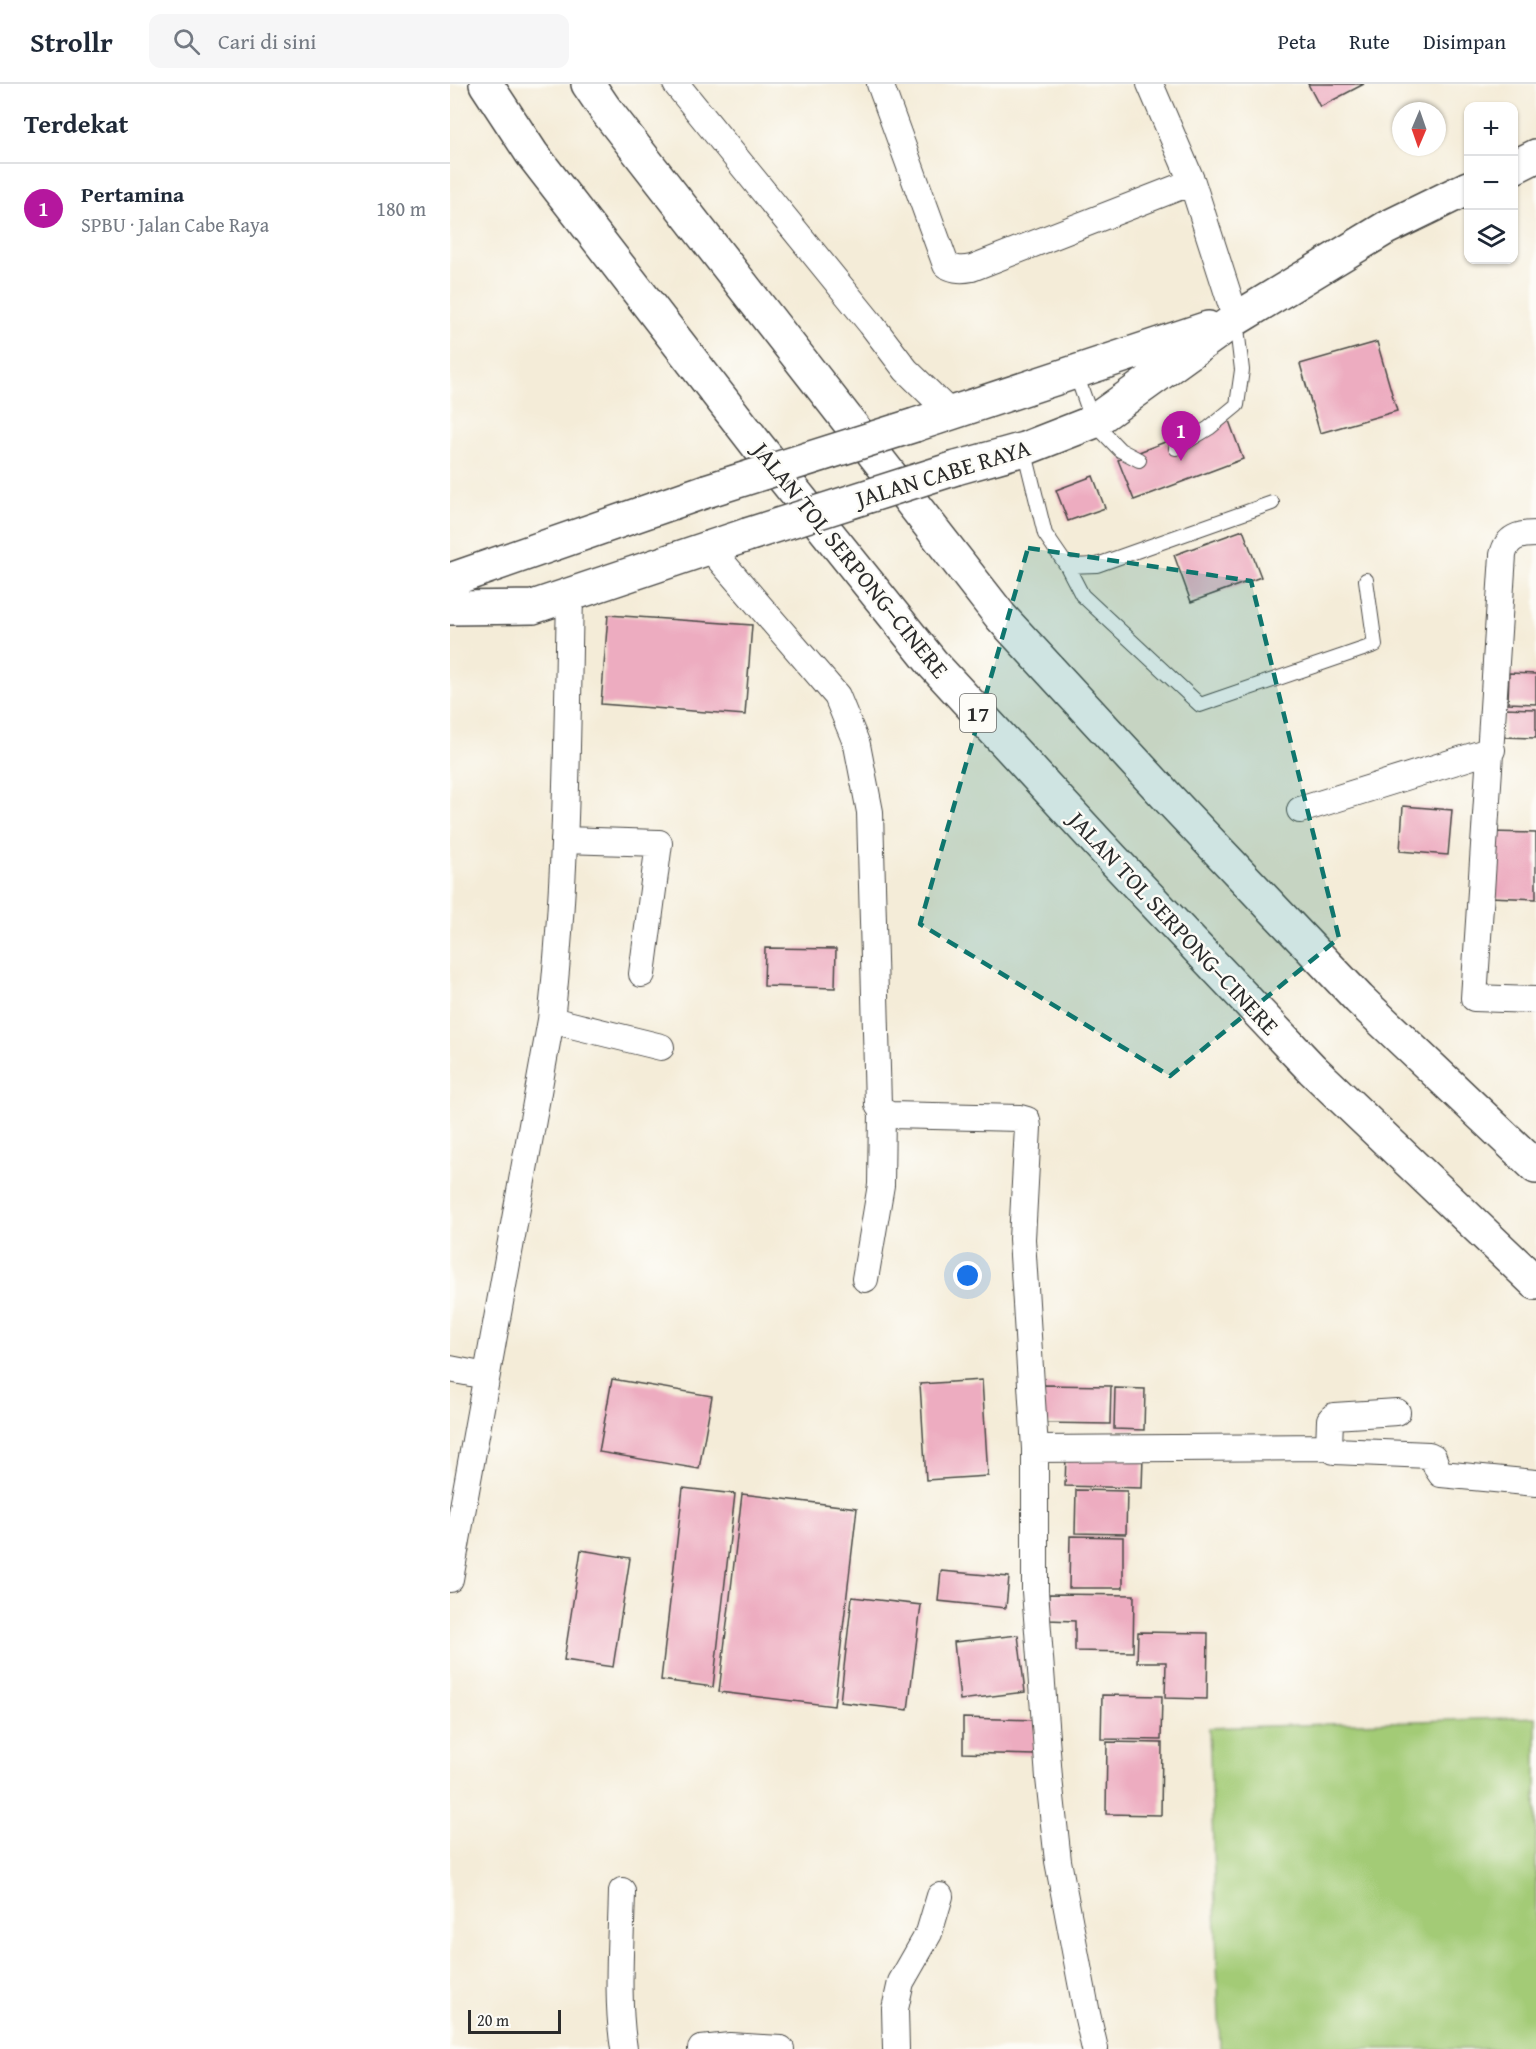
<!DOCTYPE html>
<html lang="id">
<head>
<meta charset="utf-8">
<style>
	:root { --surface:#fff; --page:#f6f6f7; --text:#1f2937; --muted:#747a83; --line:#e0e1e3; --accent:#b5179e }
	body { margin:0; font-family:"Gentium Book Plus",serif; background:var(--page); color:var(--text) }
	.controls { position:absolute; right:18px; top:18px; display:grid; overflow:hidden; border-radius:12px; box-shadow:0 2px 4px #0004 }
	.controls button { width:54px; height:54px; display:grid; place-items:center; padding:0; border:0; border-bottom:2px solid var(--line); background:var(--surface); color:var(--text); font:30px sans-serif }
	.compass { position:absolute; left:942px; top:18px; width:54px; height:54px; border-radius:50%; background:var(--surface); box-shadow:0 2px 4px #0004; rotate:182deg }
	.scale { position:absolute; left:18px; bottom:15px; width:93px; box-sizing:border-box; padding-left:6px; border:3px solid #2b2b2b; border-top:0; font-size:16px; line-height:21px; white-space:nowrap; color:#2b2b2b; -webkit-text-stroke:4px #fdfcf7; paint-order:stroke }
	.you { position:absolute; left:518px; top:1192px; width:21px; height:21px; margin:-15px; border:4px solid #fff; border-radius:50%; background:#1a73e8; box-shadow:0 0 0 9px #1a73e833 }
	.badge { display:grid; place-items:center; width:39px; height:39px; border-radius:50%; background:var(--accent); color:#fff; font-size:20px; font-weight:700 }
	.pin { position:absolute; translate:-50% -50px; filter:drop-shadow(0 2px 3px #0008) }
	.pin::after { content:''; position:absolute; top:32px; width:21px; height:18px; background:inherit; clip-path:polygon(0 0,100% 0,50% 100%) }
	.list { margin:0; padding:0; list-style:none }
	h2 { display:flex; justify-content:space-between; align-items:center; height:78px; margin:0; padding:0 24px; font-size:26px }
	h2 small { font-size:20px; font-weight:400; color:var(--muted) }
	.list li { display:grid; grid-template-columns:39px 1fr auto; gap:18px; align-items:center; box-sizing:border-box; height:90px; padding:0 24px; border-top:2px solid var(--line) }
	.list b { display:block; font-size:22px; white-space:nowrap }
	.list p { margin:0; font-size:20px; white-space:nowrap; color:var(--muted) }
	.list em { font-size:20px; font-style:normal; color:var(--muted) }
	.icon { flex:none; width:33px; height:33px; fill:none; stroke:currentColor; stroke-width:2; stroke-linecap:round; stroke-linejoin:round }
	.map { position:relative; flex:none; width:1086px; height:1965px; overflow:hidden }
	header { display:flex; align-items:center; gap:36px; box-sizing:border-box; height:84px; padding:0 30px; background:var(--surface); border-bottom:2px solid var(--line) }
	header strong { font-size:28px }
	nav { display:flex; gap:33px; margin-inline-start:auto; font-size:21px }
	.search { width:420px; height:54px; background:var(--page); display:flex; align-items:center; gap:15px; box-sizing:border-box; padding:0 21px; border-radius:12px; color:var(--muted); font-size:22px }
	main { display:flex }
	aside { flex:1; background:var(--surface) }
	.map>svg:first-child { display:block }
</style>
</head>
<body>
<header>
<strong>Strollr</strong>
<div class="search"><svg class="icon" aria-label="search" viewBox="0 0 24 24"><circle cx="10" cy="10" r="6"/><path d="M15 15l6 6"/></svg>Cari di sini</div>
<nav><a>Peta</a><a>Rute</a><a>Disimpan</a></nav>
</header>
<main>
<aside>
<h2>Terdekat<small></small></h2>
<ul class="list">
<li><span class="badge">1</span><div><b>Pertamina</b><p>SPBU · Jalan Cabe Raya</p></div><em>180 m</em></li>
</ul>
</aside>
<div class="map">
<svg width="1086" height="1965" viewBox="0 0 1086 1965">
	<rect width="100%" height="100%" fill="#fdfcf7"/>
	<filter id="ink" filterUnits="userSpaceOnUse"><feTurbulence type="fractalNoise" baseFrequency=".0167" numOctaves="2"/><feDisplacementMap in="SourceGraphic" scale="12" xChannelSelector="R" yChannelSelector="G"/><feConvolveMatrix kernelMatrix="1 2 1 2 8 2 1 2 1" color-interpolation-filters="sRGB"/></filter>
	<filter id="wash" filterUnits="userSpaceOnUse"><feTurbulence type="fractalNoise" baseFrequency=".008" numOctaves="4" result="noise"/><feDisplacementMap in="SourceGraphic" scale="24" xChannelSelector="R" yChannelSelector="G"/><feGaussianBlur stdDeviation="1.35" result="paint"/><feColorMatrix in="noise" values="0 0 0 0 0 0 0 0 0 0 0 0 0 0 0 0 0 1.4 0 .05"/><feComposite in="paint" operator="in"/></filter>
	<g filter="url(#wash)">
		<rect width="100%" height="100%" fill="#f4ecd8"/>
		<path fill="#a3cb76" stroke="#677b50" stroke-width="1.5" d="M1086,1633V1965H770L759,1644Z"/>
		<g id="blocks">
			<path fill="#edacc0" d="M858,0H914L870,23Z
				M927,258L947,327L870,349L850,280Z
				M778,334L793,375L684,416L668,376Z
				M643,392L655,424L618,437L606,406Z
				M793,446L811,493L741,518L724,471Z
				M158,531L302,541L295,631L151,620Z
				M1059,589L1086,590V620L1058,619Z
				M1055,624L1086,625V654L1054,653Z
				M953,722L1002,726L998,771L950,767Z
				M1041,748L1086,749V815L1039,813Z
				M315,864L386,865L385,904L314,902Z
				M162,1295L262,1312L249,1385L149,1368Z
				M532,1296L538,1392L476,1396L470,1300Z
				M594,1301L661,1302L660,1340L593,1339Z
				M665,1304L695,1305L694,1346L664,1345Z
				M616,1371L693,1373L692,1404L615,1402Z
				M233,1404L285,1410L263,1603L211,1596Z
				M626,1406L677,1407L676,1450L625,1449Z
				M292,1410L407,1424L384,1622L269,1608Z
				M620,1452L673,1453V1504H619Z
				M131,1466L180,1474L163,1583L114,1576Z
				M491,1487L559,1493L556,1524L488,1517Z
				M599,1510L684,1511L683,1568L625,1567V1537L598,1536Z
				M402,1513L471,1521L458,1626L390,1618Z
				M688,1548L758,1549L757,1615L715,1614L716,1578H687Z
				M568,1551L575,1608L510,1616L504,1558Z
				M652,1611L712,1612L711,1656L651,1655Z
				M513,1634L585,1636L584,1671L513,1669Z
				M657,1658L712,1659L711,1731L656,1730Z"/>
		</g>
	</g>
	<g filter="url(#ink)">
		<use href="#blocks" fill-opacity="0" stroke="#494845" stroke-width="1.5"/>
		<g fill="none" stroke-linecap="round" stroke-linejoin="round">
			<g stroke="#494845" stroke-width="16">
				<path id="service" d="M625,287L643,338L670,366L689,376
					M726,364L759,344L787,321L792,286L786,236
					M574,365L595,450L617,482L647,481L822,419
					M617,482L632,511L750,621L925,561L916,496"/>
			</g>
			<g stroke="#494845" stroke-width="28">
				<path id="minor" d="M226,0L421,240L456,286L500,329
					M430,0L496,181C506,186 512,186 522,184L742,98
					M700,0L742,98L786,235
					M1086,450C1069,450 1057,453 1053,471L1024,914L1086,916
					M258,462L387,612L407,661L420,728L428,1021L432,1027L431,1101L415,1195
					M850,726L1042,666
					M114,756L209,759L192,890
					M101,936L211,963
					M432,1027L440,1031L570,1034L577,1036L578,1043L572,1155L585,1365L879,1363L884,1367L979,1371L983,1373L987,1384L991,1390L1086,1399
					M0,1285L36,1292
					M879,1363L880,1336L884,1332L947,1328
					M585,1365V1507L599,1694L608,1777L637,1930L645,1965
					M0,1495L101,936C117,795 117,653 120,511
					M172,1807C171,1859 166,1913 174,1965
					M251,1965L280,1962L331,1965
					M446,1965L445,1925L451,1898L479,1849L490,1812"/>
			</g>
			<g stroke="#494845" stroke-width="36">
				<path id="secondary" d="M1064,83L1086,72
					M465,341L758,244
					M506,384L574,365L643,338L786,235L936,144L1018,104
					M0,496L256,407
					M0,524L83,523L297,451"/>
			</g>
			<g stroke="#494845" stroke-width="36">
				<path id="motorway" d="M36,0L82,70L307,361L483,580L662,774L862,985L1086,1199
					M138,0L155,25L551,533L721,717L909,915L1086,1083"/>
			</g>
			<use href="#service" stroke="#fff" stroke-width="14"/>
			<use href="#minor" stroke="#fff" stroke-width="26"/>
			<use href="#secondary" stroke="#fff" stroke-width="33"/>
			<use href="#motorway" stroke="#fff" stroke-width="33"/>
			<g stroke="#494845" stroke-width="36" stroke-linecap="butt">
				<path id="secondary-bridge" d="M256,407L465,341
					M297,451L506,384"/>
			</g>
			<use href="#secondary-bridge" stroke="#fff" stroke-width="33"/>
		</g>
	</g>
	<path fill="#0f766e" fill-opacity="0.2" stroke="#0f766e" stroke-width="4.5" stroke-dasharray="12 8" stroke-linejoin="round" d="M578,464L801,497L889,854L720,992L470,840Z"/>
	<g text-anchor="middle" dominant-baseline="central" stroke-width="5" stroke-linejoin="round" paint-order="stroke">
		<rect fill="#fdfcf7" stroke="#6a6a68" stroke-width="1.5" x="510" y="610" width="36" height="38" rx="4.5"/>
		<g font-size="22" font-weight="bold" fill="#2b2b2b">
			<text x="528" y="629">17</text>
		</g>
		<g font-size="24" fill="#2b2b2b" stroke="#fdfcf7">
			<text transform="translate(493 389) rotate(-17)">JALAN CABE RAYA</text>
			<text transform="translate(401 476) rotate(51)">JALAN TOL SERPONG–CINERE</text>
			<text transform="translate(724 839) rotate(47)">JALAN TOL SERPONG–CINERE</text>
		</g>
	</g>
</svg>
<div class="controls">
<button>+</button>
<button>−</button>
<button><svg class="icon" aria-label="layers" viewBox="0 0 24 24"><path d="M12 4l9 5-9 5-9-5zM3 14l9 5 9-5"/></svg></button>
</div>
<svg class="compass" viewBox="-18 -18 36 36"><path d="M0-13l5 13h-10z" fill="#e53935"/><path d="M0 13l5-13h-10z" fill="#747a83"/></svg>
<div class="scale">20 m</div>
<div class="you"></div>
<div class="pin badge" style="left:731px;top:377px">1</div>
</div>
</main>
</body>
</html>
